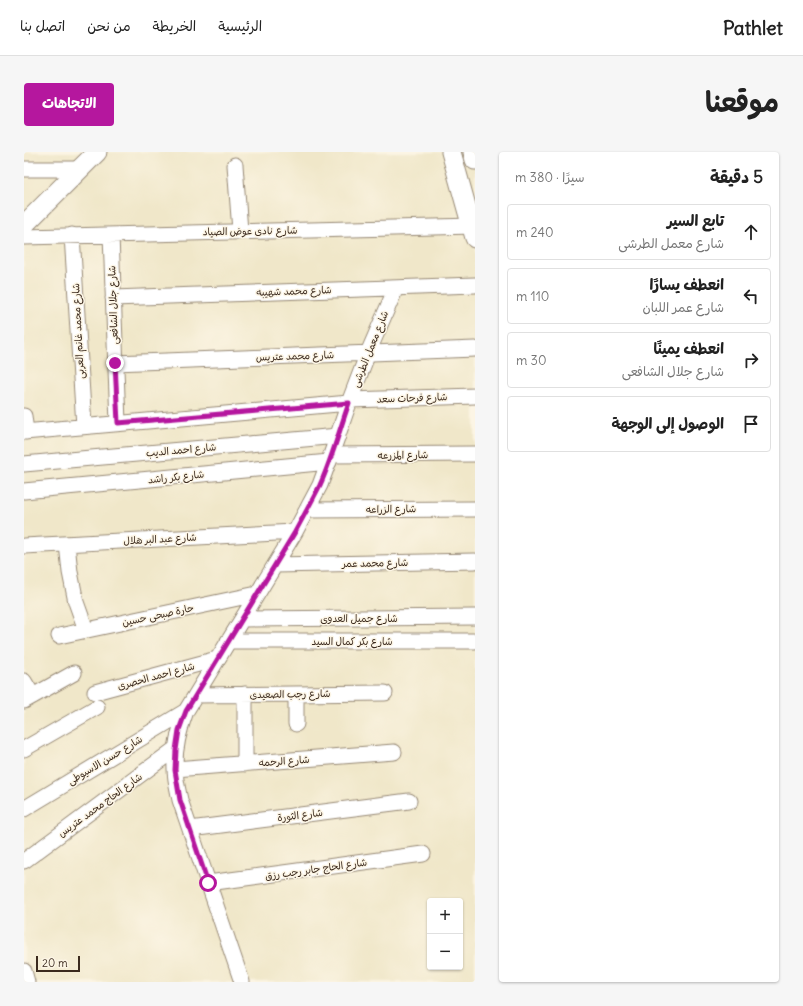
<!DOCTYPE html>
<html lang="ar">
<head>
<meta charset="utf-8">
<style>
	:root { --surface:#fff; --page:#f6f6f6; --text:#222; --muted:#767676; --line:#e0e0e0; --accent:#b5179e }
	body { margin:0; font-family:Delius,"Playpen Sans Arabic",sans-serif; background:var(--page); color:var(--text); direction:rtl }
	.controls { position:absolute; right:12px; bottom:12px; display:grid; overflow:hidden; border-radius:4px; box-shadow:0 1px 3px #0004 }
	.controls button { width:36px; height:36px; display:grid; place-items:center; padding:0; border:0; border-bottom:1px solid var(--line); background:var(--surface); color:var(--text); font:20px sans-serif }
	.scale { position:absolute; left:12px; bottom:10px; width:44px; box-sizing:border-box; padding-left:4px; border:2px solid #3b2a1e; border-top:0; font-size:11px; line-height:14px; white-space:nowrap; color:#3b2a1e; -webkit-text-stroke:3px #fcf5e5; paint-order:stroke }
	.stop { position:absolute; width:12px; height:12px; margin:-9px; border:3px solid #b5179e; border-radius:50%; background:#fff }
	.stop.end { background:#b5179e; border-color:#fff; box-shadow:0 1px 4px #0008 }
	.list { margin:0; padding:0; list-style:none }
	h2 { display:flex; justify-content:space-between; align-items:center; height:52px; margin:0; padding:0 16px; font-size:17px }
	h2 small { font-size:13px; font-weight:400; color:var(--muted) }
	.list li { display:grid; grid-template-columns:26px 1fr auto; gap:12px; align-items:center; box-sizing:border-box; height:56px; margin:0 8px 8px; padding:0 8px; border:1px solid var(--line); border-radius:4px }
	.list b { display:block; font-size:15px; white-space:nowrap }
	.list p { margin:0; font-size:13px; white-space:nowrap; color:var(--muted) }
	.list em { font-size:13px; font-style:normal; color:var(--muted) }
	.icon { flex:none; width:22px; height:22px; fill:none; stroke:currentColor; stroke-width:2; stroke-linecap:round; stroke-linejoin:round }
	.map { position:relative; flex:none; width:451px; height:830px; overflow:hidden; direction:ltr; border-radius:4px }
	header { display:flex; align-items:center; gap:24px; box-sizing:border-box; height:56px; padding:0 20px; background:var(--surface); border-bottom:1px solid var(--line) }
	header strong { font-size:19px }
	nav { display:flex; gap:22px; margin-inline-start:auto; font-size:14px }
	.intro { display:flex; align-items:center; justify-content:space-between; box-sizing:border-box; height:96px; padding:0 24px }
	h1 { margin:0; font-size:28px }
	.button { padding:10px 18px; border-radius:4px; background:var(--accent); color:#fff; font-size:14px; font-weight:700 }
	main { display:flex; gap:24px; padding:0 24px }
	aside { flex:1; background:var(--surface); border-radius:4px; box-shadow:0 1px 3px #0004 }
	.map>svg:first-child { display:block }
</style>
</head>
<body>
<header>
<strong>Pathlet</strong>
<nav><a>الرئيسية</a><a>الخريطة</a><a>من نحن</a><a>اتصل بنا</a></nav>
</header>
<div class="intro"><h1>موقعنا</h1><a class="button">الاتجاهات</a></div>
<main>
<aside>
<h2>5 دقيقة<small>سيرًا · 380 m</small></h2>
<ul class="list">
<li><svg class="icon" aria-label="ahead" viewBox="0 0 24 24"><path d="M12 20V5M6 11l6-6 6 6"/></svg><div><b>تابع السير</b><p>شارع معمل الطرشى</p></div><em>240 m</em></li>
<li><svg class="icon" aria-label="left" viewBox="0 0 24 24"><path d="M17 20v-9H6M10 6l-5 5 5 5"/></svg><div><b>انعطف يسارًا</b><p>شارع عمر اللبان</p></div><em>110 m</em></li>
<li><svg class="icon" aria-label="right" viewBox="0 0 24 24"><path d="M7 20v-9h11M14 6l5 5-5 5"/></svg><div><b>انعطف يمينًا</b><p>شارع جلال الشافعى</p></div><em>30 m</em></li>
<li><svg class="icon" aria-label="arrive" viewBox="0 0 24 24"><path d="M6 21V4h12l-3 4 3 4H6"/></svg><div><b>الوصول إلى الوجهة</b></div></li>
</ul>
</aside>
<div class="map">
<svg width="451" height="830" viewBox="0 0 451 830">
	<rect width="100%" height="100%" fill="#fcf5e5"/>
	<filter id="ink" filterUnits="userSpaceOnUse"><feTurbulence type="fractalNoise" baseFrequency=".025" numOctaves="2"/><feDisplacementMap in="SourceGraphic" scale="8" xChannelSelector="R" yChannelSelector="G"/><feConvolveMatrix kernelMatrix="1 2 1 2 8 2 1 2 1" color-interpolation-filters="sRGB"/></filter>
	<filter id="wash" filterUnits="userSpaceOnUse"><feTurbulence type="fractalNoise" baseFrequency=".012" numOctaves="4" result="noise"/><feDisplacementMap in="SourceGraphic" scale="16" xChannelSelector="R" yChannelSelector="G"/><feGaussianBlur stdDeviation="0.9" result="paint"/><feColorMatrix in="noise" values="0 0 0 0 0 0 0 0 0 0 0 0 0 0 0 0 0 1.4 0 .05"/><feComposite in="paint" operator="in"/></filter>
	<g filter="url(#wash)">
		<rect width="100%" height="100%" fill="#f0e7c9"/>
	</g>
	<g filter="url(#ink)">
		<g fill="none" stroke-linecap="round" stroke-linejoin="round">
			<g stroke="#968874" stroke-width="17">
				<path id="minor" d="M211,13L216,79
					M0,17H56
					M48,83L60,274
					M87,83L94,271
					M0,85L451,74
					M89,146L451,133
					M91,211L451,197
					M326,248L451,244
					M0,264L2,280
					M0,280L325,251
					M307,303L451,302
					M0,312L314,284
					M0,339L305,310
					M283,358L451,357
					M43,392L46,420L52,450L62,478
					M0,394L271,380
					M251,413L451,409
					M218,467L451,465
					M35,484L233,442
					M204,489H451
					M0,529L9,544
					M71,540L193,507
					M221,542V612
					M272,542V572
					M172,543L361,541
					M0,549L50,521
					M0,597L73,555
					M151,617L370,600
					M0,657L162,559
					M166,677L385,649
					M0,709L151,597
					M184,731L399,702
					M0,819L3,830
					M218,830L156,648C154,638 151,627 151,617C150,597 155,578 162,559L271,380L296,333L307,303L326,248L344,201L372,136"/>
			</g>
			<g stroke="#968874" stroke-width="21">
				<path id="tertiary" d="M427,0L451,86
					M449,0L451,8
					M0,73L73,0"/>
			</g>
			<use href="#minor" stroke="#fff" stroke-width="15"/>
			<use href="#tertiary" stroke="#fff" stroke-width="19"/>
		</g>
	</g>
	<g fill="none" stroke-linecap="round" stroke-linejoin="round" filter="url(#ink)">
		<path stroke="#b5179e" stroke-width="5" d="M91,211L94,271L325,251C315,279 308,307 296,333C288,349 279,365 271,380L162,559L155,578L152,598L151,618L156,648L184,731"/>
	</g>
	<g text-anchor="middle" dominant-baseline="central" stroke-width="3" stroke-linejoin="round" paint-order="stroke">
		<g font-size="10" fill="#3b2a1e" stroke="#fcf5e5">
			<text transform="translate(226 79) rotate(-1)">شارع نادى عوض الصياد</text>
			<text transform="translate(270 139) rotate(-2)">شارع محمد شهيبه</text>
			<text transform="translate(89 153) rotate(-92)">شارع جلال الشافعى</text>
			<text transform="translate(54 179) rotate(-93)">شارع محمد غانم العربى</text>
			<text transform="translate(346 197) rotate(-68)">شارع معمل الطرشى</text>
			<text transform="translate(271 204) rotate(-2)">شارع محمد عتريس</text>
			<text transform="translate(388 246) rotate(-2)">شارع فرحات سعد</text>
			<text transform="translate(157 298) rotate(-5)">شارع احمد الديب</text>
			<text transform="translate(379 303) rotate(-1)">شارع المزرعه</text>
			<text transform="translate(152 325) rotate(-6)">شارع بكر راشد</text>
			<text transform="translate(367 357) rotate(-1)">شارع الزراعه</text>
			<text transform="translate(136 387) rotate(-3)">شارع عبد البر هلال</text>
			<text transform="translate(351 411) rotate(-1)">شارع محمد عمر</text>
			<text transform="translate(134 463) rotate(-12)">حارة صبحى حسين</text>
			<text x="335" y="466">شارع جميل العدوى</text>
			<text x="328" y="489">شارع بكر كمال السيد</text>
			<text transform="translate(132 524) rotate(-15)">شارع احمد الحصرى</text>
			<text transform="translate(266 542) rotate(-1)">شارع رجب الصعيدى</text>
			<text transform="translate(81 608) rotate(-31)">شارع حسن الاسيوطى</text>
			<text transform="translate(260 609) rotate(-4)">شارع الرحمه</text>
			<text transform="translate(76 653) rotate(-36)">شارع الحاج محمد عتريس</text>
			<text transform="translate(276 663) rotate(-7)">شارع الثورة</text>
			<text transform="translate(292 717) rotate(-8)">شارع الحاج جابر رجب رزق</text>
		</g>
	</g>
</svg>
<div class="controls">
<button>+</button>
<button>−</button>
</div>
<div class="scale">20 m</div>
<div class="stop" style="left:184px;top:731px"></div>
<div class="stop end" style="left:91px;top:211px"></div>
</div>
</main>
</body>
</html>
